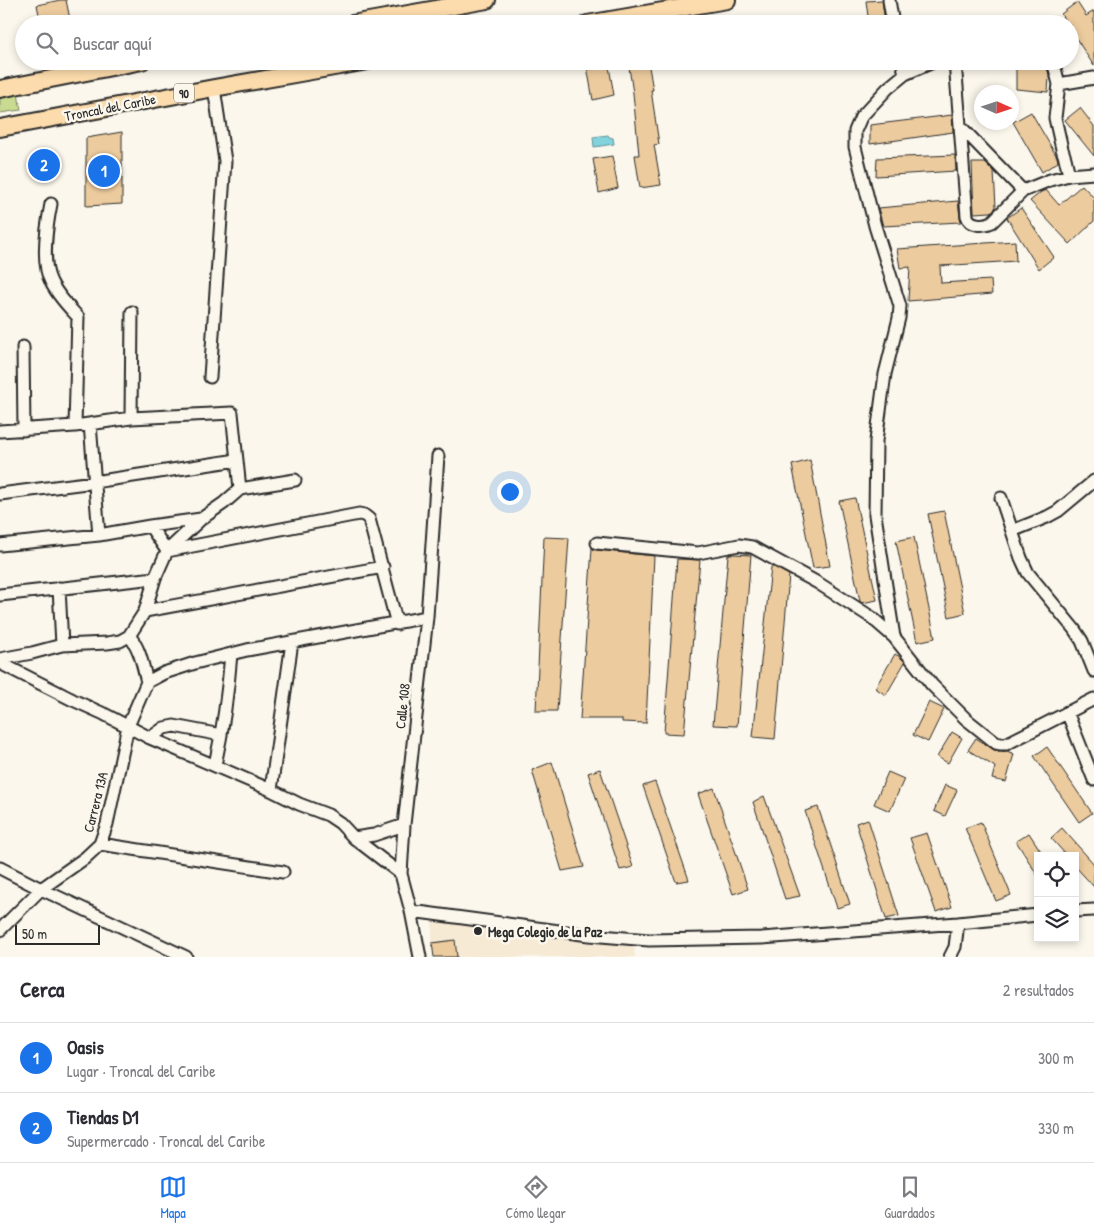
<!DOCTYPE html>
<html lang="es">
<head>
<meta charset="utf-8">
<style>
	:root { --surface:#fff; --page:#f2f2f3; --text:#2b2b33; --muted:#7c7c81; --line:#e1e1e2; --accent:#1a73e8 }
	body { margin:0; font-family:"Patrick Hand",sans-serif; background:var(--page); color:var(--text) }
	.controls { position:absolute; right:15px; bottom:15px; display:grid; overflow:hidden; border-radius:0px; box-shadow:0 2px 8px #0003 }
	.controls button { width:45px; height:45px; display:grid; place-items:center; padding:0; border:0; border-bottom:1px solid var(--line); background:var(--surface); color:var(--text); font:25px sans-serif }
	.compass { position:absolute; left:974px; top:85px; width:45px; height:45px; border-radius:50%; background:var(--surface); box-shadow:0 2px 8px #0003; rotate:93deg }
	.scale { position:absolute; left:15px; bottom:12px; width:85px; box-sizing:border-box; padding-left:5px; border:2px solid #2b2b2b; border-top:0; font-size:14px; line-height:18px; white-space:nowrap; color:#2b2b2b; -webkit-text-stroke:4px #fbf7ec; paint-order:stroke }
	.you { position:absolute; left:509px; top:491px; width:18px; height:18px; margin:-12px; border:4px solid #fff; border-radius:50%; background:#1a73e8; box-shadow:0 0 0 8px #1a73e833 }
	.badge { display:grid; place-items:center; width:32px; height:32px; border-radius:50%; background:var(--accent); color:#fff; font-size:16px; font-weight:700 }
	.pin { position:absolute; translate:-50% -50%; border:2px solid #fff; box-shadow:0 1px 5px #0006 }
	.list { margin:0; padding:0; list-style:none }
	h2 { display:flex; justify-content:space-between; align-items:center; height:65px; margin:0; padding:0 20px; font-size:21px }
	h2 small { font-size:16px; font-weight:400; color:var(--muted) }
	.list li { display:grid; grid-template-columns:32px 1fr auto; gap:15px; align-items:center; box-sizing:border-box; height:70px; padding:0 20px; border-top:1px solid var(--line) }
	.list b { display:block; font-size:19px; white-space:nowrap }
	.list p { margin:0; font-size:16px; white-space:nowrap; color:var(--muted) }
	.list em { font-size:16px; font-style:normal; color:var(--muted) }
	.icon { flex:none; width:28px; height:28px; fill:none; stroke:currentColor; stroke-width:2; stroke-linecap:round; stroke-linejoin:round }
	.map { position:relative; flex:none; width:1094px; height:957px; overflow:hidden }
	.search { position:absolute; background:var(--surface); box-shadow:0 2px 8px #0003; left:15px; right:15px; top:15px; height:55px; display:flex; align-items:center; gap:12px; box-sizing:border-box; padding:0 18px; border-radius:28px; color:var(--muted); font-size:19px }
	.sheet { height:205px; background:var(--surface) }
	nav { display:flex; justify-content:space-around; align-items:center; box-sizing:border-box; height:70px; border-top:1px solid var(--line); background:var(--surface); font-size:14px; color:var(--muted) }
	nav a { display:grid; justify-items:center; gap:2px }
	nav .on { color:var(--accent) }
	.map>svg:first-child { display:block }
</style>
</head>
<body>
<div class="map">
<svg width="1094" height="957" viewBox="0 0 1094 957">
	<rect width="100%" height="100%" fill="#fbf7ec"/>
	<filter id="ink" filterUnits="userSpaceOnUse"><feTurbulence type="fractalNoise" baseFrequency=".02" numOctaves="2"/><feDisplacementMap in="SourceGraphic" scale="10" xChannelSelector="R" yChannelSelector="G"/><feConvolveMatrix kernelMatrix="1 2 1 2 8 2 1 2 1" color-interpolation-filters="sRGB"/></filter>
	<g filter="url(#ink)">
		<path fill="#f6ead5" d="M432,920L634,945L635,957H434L432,943Z"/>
		<path fill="#c8db90" stroke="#7a835e" d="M18,94L21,110L0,113V97Z"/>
		<path fill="#82d3dd" stroke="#5f9096" d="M608,135L609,137L613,138L614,144L594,147L593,137Z"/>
		<path fill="#eccb9e" stroke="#2b2b2b" d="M60,0H66L71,24H41L37,5Z
			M882,0L885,22L869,24L866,1Z
			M1077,2L1086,16L1094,11V66L1070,29V24H1067L1061,14Z
			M586,61H608L614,95L593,100Z
			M628,61H648L653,90H651L659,144L654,145L661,185L640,188L635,155H639L633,93Z
			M1016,65L1047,67L1049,75L1048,92L1016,89Z
			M1080,108L1094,126V156L1065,120Z
			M1031,112L1057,157L1058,162L1042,172L1013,122Z
			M952,115L953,132L870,144V125Z
			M122,132V204L86,206V138Z
			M955,155L956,171L876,176L877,158Z
			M612,156L618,188L599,193L593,159Z
			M972,163H985L994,172L996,207L991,212L974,213Z
			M1082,185L1094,198V221L1070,244L1030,201L1041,192L1046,190L1059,205Z
			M958,201L960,217L961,222L883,226L878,208Z
			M1021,208L1054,257L1039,269L1007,218Z
			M1015,241L1016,261L940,266L941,283L991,280L992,294L908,301L910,267L900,268L897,249Z
			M810,460L830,566L813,568L792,465Z
			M855,498L877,600L862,603L860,601L839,501Z
			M944,511L965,613L949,617L928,514Z
			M544,537L569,538L557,711H536Z
			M914,537L935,638L917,642L896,541Z
			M592,548L596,550L654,556L646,723L622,722V719H580Z
			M733,554L751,555L737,726L713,725L728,555Z
			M677,559L700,560L684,734L664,733Z
			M771,567H774L789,575L775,739L753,737Z
			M895,654L900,657L905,662L886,695L875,688Z
			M929,702L944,709L928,742L913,735Z
			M952,732L962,738L948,763L937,757Z
			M976,738L994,750L1000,752L1007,751L1014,754L1006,782L992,779L995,767L968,750Z
			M1047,747L1092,813L1079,822L1034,756Z
			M552,762L584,867L562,871L532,770Z
			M600,769L633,867L620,870L588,773Z
			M888,772L904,779L890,811L874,804Z
			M655,782L689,880L676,882L643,786Z
			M945,785L957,790L945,816L934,811Z
			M714,788L748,889L733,894L698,794Z
			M764,796L800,896L785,899L753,802Z
			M818,807L850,904L837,908L805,811Z
			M868,819L899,916L886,919L856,823Z
			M981,822L1011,895L996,901L965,828Z
			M1062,828L1094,864V887L1075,866V856H1067L1051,838Z
			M927,833L952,907L936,912L910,838Z
			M1029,833L1044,856H1038V876L1016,841Z
			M455,940L457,957H434L432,943Z"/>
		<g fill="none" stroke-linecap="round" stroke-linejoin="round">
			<g stroke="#2b2b2b" stroke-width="15">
				<path id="minor" d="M889,0L893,24
					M902,61L905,74
					M955,61L967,216C970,226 984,226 992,222L1023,191L1050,180L1069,175L1094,173
					M1053,61L1059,84L1055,118L1062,149L1065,158L1069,175
					M1059,84L1094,78
					M961,127L1023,191
					M51,204C47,224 41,263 51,282C57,295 68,306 78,317L75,426
					M23,347L24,430
					M210,377L225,161L214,88
					M131,418L132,312
					M90,424L99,535
					M0,431L75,426L131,418L232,413L240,489
					M0,494L94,482L237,460
					M1001,498L1021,558L1028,573L1074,629L1082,641L1094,671
					M150,526L167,551L359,514L364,515L369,519L397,624
					M1012,531L1047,517L1058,511L1094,481
					M597,543L698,553L739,545L752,547L818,583L871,617L894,637L932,685L966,719L996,743L1001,744H1006L1094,699
					M0,545L99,535L150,526L201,519
					M59,588L62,645
					M0,595L155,578
					M145,611L383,567
					M129,636C140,647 143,667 147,682
					M894,637L875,515L876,441L885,374L899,318L900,306L875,226L855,147V131L861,117L888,88L905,74L935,61
					M0,659L32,653L62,645L107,643L120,641L129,636L145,611L155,578L167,551L201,519L224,503L240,489L295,480
					M0,663L73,700L104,714L150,738L271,790L299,804L328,815L340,823L354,838L401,874
					M1067,712L1094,780
					M150,738L164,728L174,726L221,735
					M215,765C223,729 228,692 231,654
					M271,790L292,642
					M354,838L374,835L404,825
					M100,844L283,872
					M0,868L41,889L186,957
					M411,911L589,935L649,940L762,938L958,923L1038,915
					M1075,911L1094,910
					M0,930L41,889L85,858L100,844L107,824L128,726L147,682L164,673L195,663L247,650L427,617
					M420,957L411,911L401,874L404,825L427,617L438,456
					M950,957L955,947L958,923"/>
			</g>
			<g stroke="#2b2b2b" stroke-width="20">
				<path id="highway" d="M352,24L487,0
					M587,24L727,0
					M0,89L142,61
					M0,128L214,88L368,61"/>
			</g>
			<use href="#minor" stroke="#fbf7ec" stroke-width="11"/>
			<use href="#highway" stroke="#fcdcac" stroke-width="16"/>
		</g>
	</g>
	<circle fill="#2b2b2b" stroke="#fbf7ec" stroke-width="2" cx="478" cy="931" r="5"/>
	<g text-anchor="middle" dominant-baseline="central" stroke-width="5" stroke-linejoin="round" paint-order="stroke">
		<rect fill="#fbf7ec" stroke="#696865" stroke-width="1" x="174" y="83.5" width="20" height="19" rx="4"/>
		<g font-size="12" font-weight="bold" fill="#2b2b2b">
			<text x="184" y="93">90</text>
		</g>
		<g font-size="14" fill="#2b2b2b" stroke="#fbf7ec">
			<text transform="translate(110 107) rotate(-11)">Troncal del Caribe</text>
			<text transform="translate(402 706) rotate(-84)">Calle 108</text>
			<text transform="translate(95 802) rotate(-76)">Carrera 13A</text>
		</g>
		<g font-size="14" font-weight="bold" fill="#2b2b2b" stroke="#fbf7ec" text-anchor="start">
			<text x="488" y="931">Mega Colegio de la Paz</text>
		</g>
	</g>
</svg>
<div class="controls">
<button><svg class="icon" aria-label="locate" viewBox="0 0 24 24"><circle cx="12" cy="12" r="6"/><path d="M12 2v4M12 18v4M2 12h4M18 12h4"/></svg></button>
<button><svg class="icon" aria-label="layers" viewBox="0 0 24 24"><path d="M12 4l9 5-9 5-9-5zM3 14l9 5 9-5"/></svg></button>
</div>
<svg class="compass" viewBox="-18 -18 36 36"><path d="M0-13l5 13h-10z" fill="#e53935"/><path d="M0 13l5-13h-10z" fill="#7c7c81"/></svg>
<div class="scale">50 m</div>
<div class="you"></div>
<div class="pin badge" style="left:104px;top:171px">1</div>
<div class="pin badge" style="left:44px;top:165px">2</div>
<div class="search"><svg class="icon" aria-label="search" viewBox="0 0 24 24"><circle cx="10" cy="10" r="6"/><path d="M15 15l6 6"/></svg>Buscar aquí</div>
</div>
<section class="sheet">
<h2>Cerca<small>2 resultados</small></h2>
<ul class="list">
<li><span class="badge">1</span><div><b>Oasis</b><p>Lugar · Troncal del Caribe</p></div><em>300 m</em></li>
<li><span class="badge">2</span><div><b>Tiendas D1</b><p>Supermercado · Troncal del Caribe</p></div><em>330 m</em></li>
</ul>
</section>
<nav>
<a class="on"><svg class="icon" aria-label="map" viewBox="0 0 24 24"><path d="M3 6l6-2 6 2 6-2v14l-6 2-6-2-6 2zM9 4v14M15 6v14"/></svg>Mapa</a>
<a><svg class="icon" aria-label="directions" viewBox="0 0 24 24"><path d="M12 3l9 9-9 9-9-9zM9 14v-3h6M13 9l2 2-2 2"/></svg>Cómo llegar</a>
<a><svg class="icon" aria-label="saved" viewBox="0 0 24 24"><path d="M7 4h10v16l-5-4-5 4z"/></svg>Guardados</a>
</nav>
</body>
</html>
